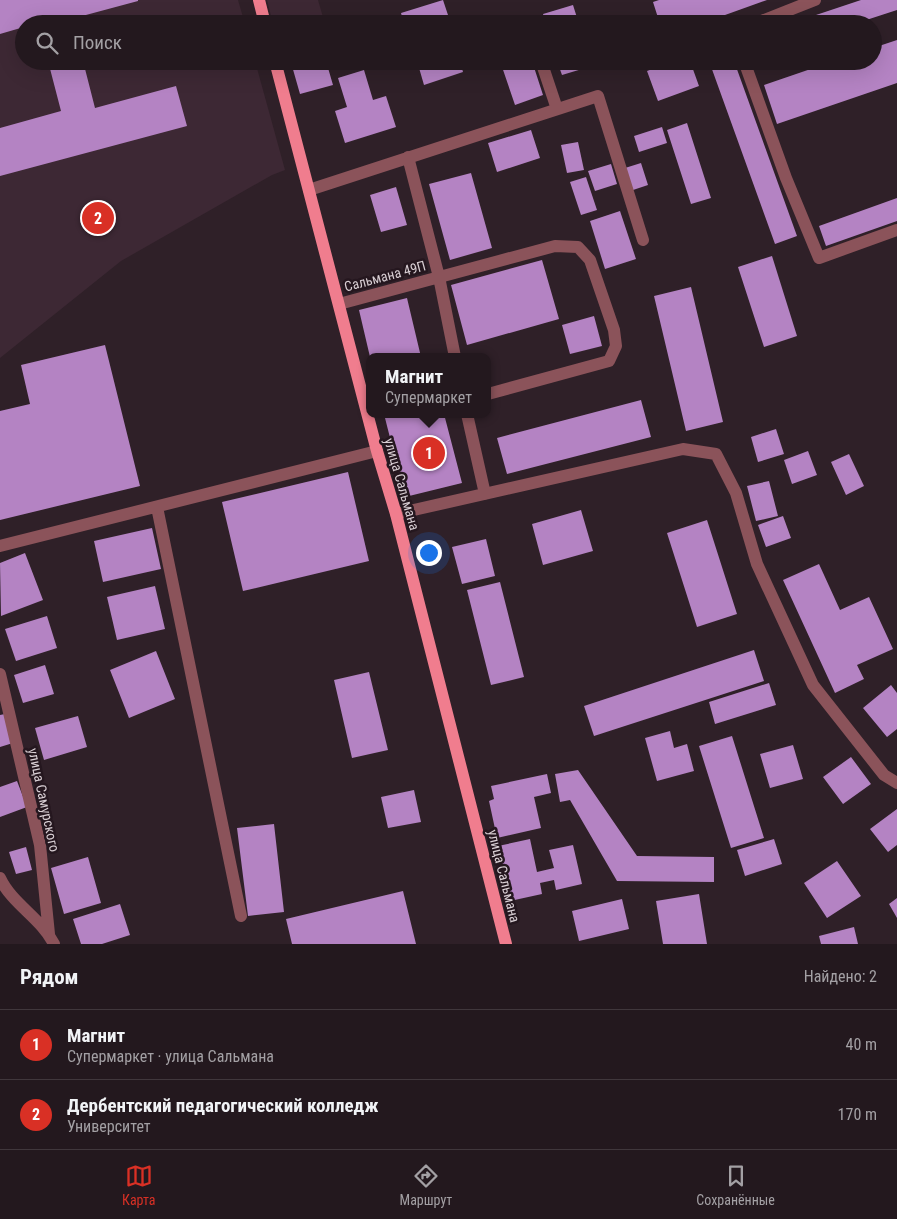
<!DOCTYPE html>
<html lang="ru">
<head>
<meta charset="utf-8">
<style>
	:root { --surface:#23181e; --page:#2b2127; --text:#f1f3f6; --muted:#a3a0a4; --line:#40373c; --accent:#d93025 }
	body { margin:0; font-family:"Roboto Condensed",sans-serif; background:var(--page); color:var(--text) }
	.you { position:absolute; left:428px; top:552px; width:18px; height:18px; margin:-12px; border:4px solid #fff; border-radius:50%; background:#1a73e8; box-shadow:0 0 0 8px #1a73e833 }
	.badge { display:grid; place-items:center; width:32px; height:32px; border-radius:50%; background:var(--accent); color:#fff; font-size:16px; font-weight:700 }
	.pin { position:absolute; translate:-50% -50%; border:2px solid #fff; box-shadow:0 1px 5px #0006 }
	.popup { position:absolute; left:366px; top:353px; width:125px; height:65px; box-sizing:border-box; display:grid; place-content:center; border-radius:10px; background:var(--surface); filter:drop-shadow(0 1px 4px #0005); font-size:16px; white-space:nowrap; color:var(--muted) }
	.popup b { font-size:19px; color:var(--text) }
	.popup::after { content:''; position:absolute; left:50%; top:100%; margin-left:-10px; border:10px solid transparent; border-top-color:var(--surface) }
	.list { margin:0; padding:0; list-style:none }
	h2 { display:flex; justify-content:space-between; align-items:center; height:65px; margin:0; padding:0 20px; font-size:21px }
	h2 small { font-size:16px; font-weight:400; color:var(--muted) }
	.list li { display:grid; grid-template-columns:32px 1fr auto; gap:15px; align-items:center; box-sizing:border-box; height:70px; padding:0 20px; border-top:1px solid var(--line) }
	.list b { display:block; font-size:19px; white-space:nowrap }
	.list p { margin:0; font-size:16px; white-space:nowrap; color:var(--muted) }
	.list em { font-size:16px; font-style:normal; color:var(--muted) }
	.icon { flex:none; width:28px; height:28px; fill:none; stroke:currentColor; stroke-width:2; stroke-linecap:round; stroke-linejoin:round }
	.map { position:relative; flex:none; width:897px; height:944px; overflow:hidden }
	.search { position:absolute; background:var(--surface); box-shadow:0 5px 20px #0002; left:15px; right:15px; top:15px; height:55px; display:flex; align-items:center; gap:12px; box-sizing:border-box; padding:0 18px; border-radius:28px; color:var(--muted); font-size:19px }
	.sheet { height:205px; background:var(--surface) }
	nav { display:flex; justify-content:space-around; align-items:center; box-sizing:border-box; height:70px; border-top:1px solid var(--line); background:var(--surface); font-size:14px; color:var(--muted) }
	nav a { display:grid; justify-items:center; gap:2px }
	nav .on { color:var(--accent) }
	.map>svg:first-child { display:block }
</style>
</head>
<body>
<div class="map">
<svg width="897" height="944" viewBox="0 0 897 944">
	<rect width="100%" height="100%" fill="#2f2028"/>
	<path fill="#3d2834" d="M0,0H238L245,24H24V61H255L285,170L272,175L121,261L0,358Z
		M267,0H318L325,24H273Z"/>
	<path fill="#b483c3" d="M0,0H138V1L71,19L72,24H24V27L0,34Z
		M443,0L449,18L436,24H404L401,13Z
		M659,0H767L700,24H660L653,2Z
		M861,0H897V10L854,24H789Z
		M573,5L579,24H546L543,14Z
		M897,40V83L777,124L764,85L834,61H873V48Z
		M48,61H83L95,108L176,86L187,126L0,176V128L61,111Z
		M311,61H326L333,85L300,94L292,66Z
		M417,61H448L449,64L460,61L463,72L424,85Z
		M500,61H532L543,95L515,105Z
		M557,61H590L592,66L562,75Z
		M673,61H690L699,86L658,101L647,71Z
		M709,61H734L797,236L775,244Z
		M364,70L373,100L386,96L396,127L345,143L335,111L347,107L338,78Z
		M687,123L711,198L691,204L667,130Z
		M662,127L667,143L639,152L634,136Z
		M531,130L540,158L497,172L488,143Z
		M578,142L584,170L567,173L561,145Z
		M641,163L648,185L633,190L625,168Z
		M611,164L617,184L595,191L588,171Z
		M471,173L492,248L450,260L429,184Z
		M586,177L597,210L581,215L570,182Z
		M396,187L407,225L381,232L370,195Z
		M897,198V221L826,246L819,226Z
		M620,211L636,259L605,269L590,221Z
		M772,256L797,336L764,347L738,267Z
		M542,260L559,319L467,345L451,285Z
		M691,287L723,422L686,431L654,296Z
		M407,298L421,357H370L359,310Z
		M594,316L602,346L570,354L562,325Z
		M105,345L140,486L0,520V411L30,404L21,365Z
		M641,400L651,437L507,474L497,438Z
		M401,414H444L462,483L405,497L385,418Z
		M776,429L784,454L758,462L751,437Z
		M808,451L817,475L792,484L784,460Z
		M849,454L864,486L846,495L831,462Z
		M348,472L369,561L243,591L222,502Z
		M769,481L778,516L756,521L747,486Z
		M581,510L593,551L543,565L532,524Z
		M783,516L791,538L766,547L758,525Z
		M707,520L737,614L697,627L667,533Z
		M152,528L161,569L103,582L94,541Z
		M486,539L495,576L462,584L452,547Z
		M25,553L43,600L1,616L0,563Z
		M819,564L840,610L869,597L893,649L857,665L864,679L835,693L783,580Z
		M500,582L524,677L491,685L467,590Z
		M155,586L165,629L117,640L107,597Z
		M47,616L57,648L16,661L5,629Z
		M754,650L764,681L594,736L584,706Z
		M156,651L175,699L129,718L110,670Z
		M45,665L54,694L23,703L14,675Z
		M369,672L388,750L352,758L334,680Z
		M769,683L776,705L715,724L709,702Z
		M891,685L897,693V729L887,737L863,708Z
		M5,714L13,743L0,747V715Z
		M78,716L87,747L44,760L35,728Z
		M670,731L674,748L687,744L694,771L657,781L645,738Z
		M732,736L764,838L731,848L699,746Z
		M793,745L803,779L770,788L760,754Z
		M851,757L871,784L843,804L823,777Z
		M578,770L637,856L714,857V882L617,881L570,800L560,802L555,774Z
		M547,774L551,793L534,797L541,828L497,838L489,801L494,799L491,786Z
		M17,781L27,807L0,817V787Z
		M414,790L421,822L388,828L381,797Z
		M897,809V845L888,852L870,829Z
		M274,824L284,912L248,916L237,828Z
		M530,839L537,872L554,868L549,850L573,845L582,884L556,890L554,880L540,883L542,894L510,901L498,846Z
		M774,839L782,864L745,876L737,850Z
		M26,847L32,870L16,874L9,852Z
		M88,857L101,903L64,914L51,868Z
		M837,861L861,896L827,918L804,883Z
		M403,891L416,944H292L286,919Z
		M699,894L707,944H663L656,901Z
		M897,898V918L889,904Z
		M622,899L629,929L579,941L572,911Z
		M120,904L130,935L102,944H81L73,919Z
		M854,927L858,944H821L819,936Z"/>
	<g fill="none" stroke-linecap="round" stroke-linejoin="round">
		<path stroke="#8b535a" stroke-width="12" d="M529,23V24
			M754,24L815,0
			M541,61L557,109
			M744,61L786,178L819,258L897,230
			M408,157L439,277L455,357
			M309,190L598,96L643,240
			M339,304L555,246L578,247L590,260L614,330L616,346L609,361L488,394
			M467,414L485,494
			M157,507L241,916
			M396,514L683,449L716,454L736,493L757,564L813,685L884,775L897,783
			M0,546L377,451
			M0,674L40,845L49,934
			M0,878C12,904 41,918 54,944"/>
		<path stroke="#f07d8e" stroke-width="12" d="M259,0L265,24
			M275,61L377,451L396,514L506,944"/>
	</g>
	<g text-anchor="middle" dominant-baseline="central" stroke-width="5" stroke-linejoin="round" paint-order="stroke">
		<g font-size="14" fill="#d9cfd4" stroke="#25171f">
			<text transform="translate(385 276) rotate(-15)">Сальмана 49П</text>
			<text transform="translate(402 484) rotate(74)">улица Сальмана</text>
			<text transform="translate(44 800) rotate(78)">улица Самурского</text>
			<text transform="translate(504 876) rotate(76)">улица Сальмана</text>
		</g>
	</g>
</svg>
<div class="you"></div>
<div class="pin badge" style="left:429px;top:453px">1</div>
<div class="popup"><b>Магнит</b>Супермаркет</div>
<div class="pin badge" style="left:98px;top:218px">2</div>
<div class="search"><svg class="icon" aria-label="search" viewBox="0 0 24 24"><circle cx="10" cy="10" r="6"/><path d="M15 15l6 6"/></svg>Поиск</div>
</div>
<section class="sheet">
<h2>Рядом<small>Найдено: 2</small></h2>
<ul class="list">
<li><span class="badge">1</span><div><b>Магнит</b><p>Супермаркет · улица Сальмана</p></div><em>40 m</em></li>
<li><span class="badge">2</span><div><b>Дербентский педагогический колледж</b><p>Университет</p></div><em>170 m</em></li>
</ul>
</section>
<nav>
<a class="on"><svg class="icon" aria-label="map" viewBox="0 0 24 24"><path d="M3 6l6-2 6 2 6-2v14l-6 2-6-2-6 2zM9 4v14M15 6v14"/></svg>Карта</a>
<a><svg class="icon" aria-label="directions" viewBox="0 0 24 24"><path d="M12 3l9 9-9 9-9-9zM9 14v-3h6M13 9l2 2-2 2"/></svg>Маршрут</a>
<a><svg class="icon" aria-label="saved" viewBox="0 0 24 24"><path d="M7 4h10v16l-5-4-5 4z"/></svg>Сохранённые</a>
</nav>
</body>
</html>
